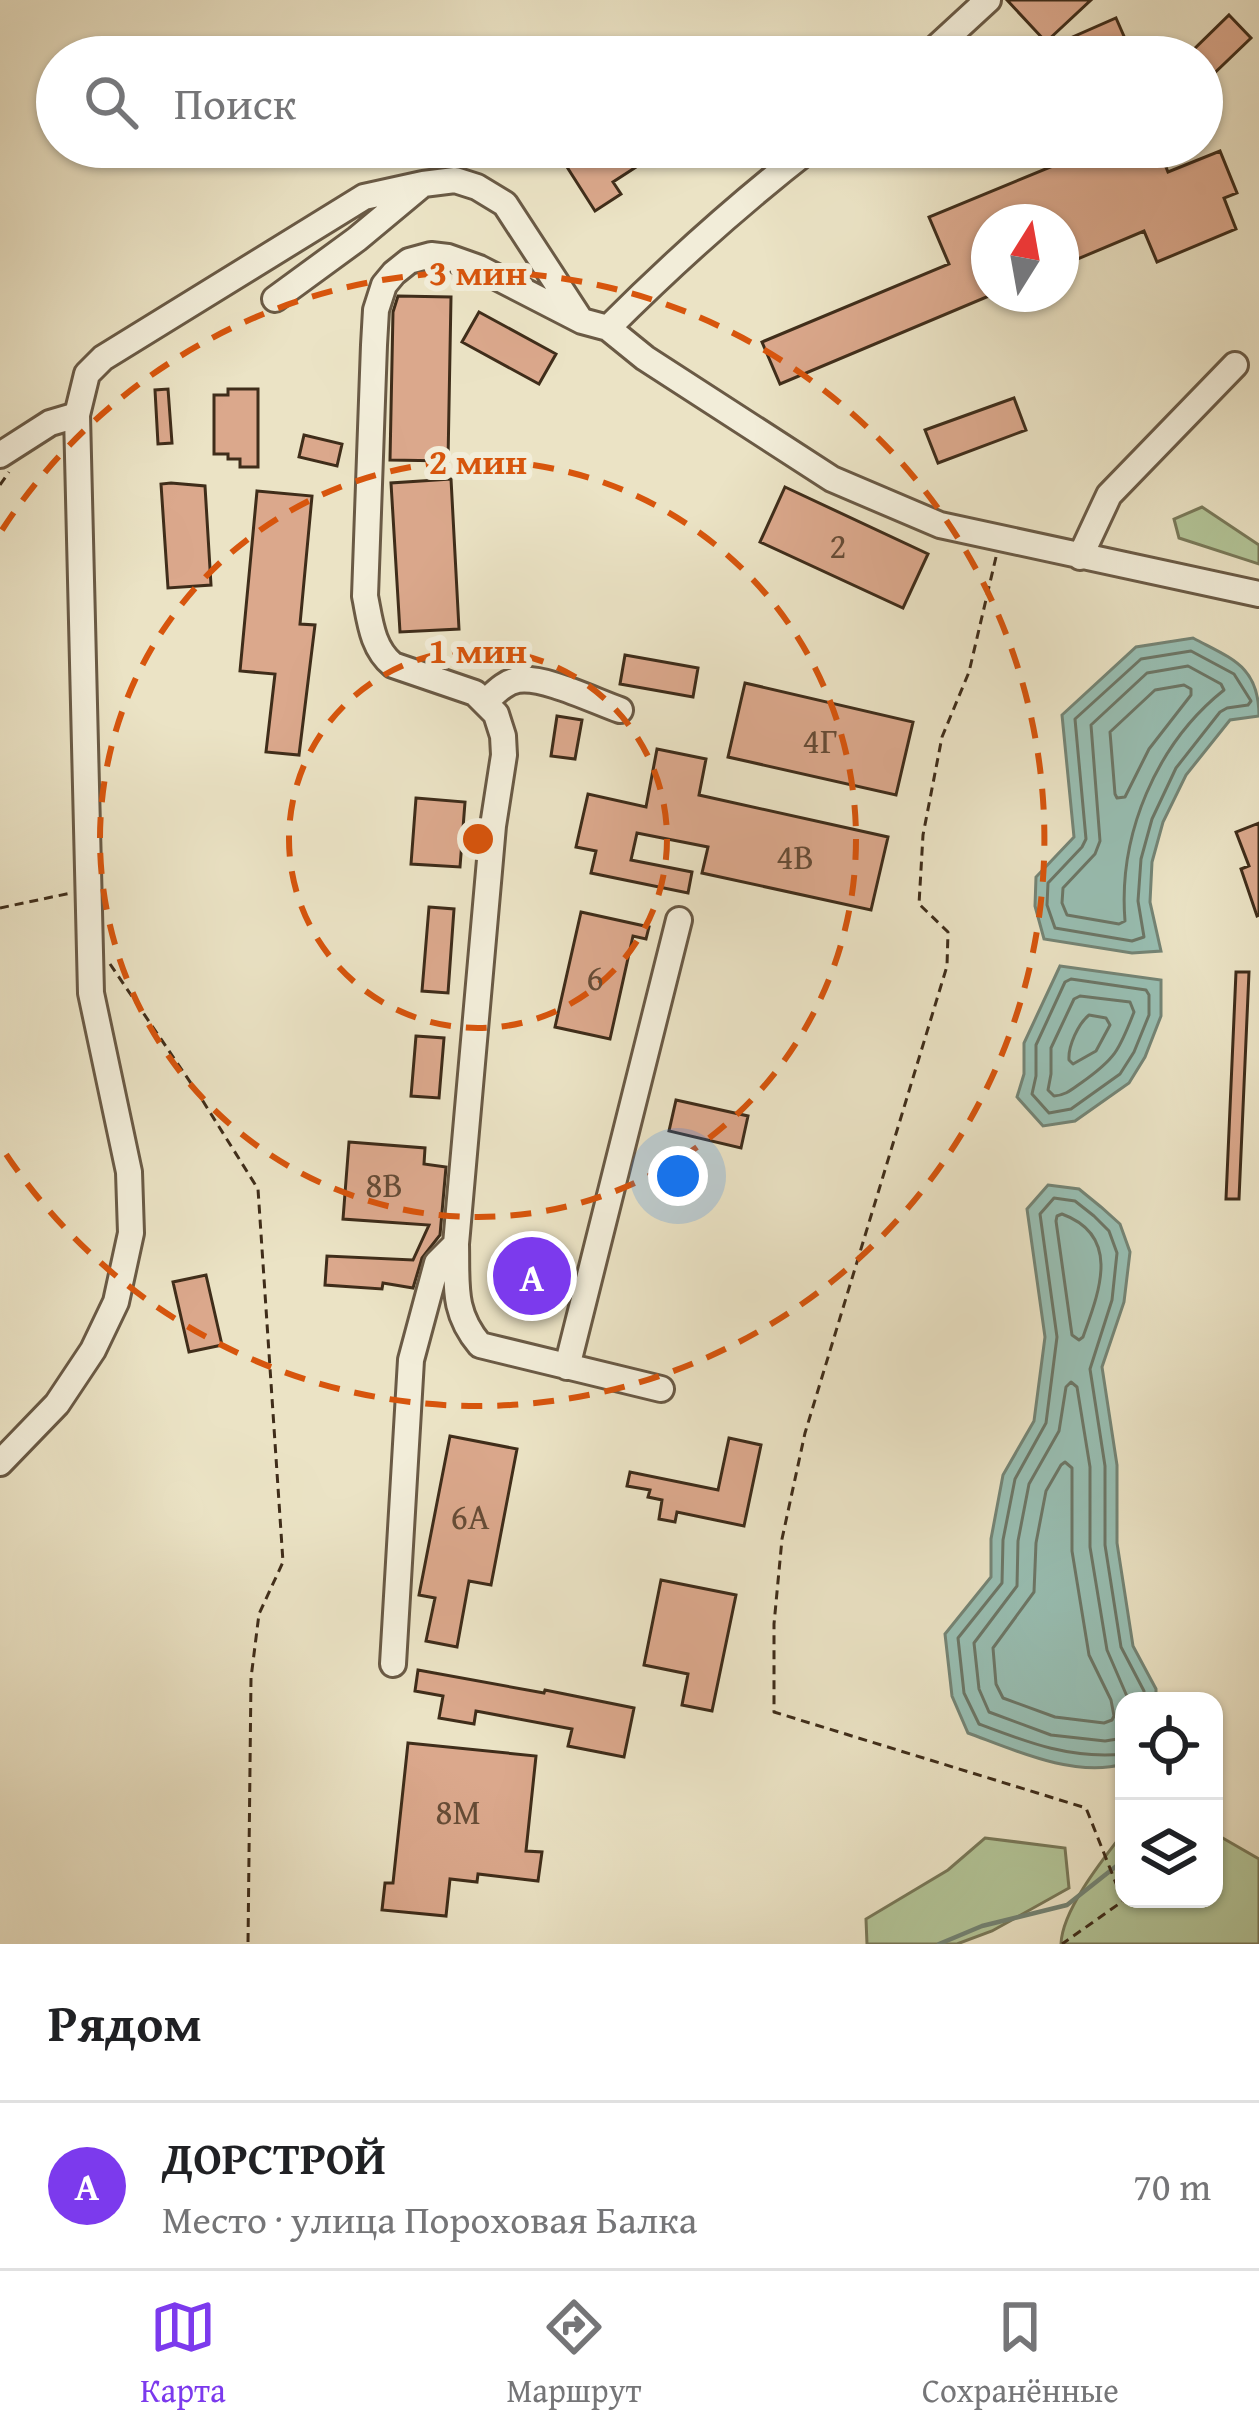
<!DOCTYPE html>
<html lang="ru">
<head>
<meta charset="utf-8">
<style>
	:root { --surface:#fff; --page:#f2f2f2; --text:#202124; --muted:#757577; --line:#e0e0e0; --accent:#7c3aed }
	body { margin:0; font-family:"Gentium Book Plus",serif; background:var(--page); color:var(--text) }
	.controls { position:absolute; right:36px; bottom:36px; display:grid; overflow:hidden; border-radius:24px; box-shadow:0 3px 9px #0004 }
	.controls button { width:108px; height:108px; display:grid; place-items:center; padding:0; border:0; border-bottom:3px solid var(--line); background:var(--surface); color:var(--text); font:60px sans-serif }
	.compass { position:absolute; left:971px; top:204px; width:108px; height:108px; border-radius:50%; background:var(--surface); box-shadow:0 3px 9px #0004; rotate:11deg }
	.you { position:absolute; left:678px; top:1176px; width:42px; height:42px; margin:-30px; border:9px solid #fff; border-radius:50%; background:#1a73e8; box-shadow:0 0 0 18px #1a73e833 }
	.badge { display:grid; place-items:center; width:78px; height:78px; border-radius:50%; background:var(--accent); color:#fff; font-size:39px; font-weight:700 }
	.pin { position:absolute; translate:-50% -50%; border:6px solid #fff; box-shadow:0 3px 12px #0006 }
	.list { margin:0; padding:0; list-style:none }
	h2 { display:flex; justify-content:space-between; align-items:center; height:156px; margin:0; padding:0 48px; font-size:51px }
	h2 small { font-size:39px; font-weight:400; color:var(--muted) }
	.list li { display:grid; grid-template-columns:78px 1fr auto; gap:36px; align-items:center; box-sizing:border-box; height:168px; padding:0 48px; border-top:3px solid var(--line) }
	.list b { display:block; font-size:45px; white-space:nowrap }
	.list p { margin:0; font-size:39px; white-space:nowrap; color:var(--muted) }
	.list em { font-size:39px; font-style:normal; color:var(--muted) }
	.icon { flex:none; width:66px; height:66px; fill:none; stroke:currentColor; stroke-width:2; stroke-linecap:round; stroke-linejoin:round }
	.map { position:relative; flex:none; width:1259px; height:1944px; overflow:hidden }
	.search { position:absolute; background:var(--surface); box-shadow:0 3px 9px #0004; left:36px; right:36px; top:36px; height:132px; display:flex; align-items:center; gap:30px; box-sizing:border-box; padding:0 42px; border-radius:66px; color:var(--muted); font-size:45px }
	.sheet { height:324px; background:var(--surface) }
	nav { display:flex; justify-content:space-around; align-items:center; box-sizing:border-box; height:168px; border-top:3px solid var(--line); background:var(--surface); font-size:33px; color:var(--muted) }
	nav a { display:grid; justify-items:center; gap:6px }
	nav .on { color:var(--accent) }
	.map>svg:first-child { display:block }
</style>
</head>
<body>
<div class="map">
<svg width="1259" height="1944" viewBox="0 0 1259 1944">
	<rect width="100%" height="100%" fill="#ebe3c5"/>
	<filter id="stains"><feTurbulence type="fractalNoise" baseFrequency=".00167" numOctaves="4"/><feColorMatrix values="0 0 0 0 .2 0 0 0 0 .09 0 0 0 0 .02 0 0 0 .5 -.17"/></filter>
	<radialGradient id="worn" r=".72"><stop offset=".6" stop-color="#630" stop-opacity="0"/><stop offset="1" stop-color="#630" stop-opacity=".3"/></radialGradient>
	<path fill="#b3c598" stroke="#797959" stroke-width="3" d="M1202,507L1259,545V564L1179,538L1174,519Z
		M1124,1832V1899H1214V1833L1259,1859V1944H1061C1062,1910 1103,1859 1124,1832Z
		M985,1838L1065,1848L1069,1888L992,1931L957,1944H867L866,1919L948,1870Z"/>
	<path fill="#98beb2" stroke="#748475" stroke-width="3" d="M1193,638C1232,659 1259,666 1259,716L1230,720L1186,775L1163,822L1152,862L1150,902L1161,951L1132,953L1044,939L1035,906L1036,877L1074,837L1062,715L1136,647Z
		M1060,966L1161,980V1016L1145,1057L1129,1083L1075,1121L1043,1126L1017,1097L1024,1074V1043Z
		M1048,1185L1079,1189L1101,1207L1120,1224L1130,1252L1124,1302L1102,1367L1117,1465V1543L1133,1646L1156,1689V1701H1124V1764C1074,1778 1014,1750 968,1733L952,1696L945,1634L991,1577V1539L1003,1475L1034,1421L1045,1337L1027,1209Z"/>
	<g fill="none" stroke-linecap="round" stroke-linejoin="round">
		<path stroke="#6c7666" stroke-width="3" d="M1191,651L1234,674L1251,701L1248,705L1227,708L1220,712L1176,768L1152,819L1141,859L1138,901L1144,937L1132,941L1055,928L1047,905L1048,883L1082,847L1086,839L1075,719L1141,659Z
			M1188,666L1221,684L1224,690C1156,744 1118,835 1125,921L1119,924L1067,915L1062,903L1063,888L1095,854L1100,841L1091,725L1147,673Z
			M1184,685L1191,689V695L1149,749L1125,797L1117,798L1115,794L1110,732L1155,690Z
			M1071,979L1146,990L1149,995V1015L1134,1052L1120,1074L1071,1109L1049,1113L1032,1094L1036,1076V1045L1065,982Z
			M1080,996L1130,1002L1134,1012C1119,1051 1115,1059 1081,1083C1071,1090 1066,1095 1054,1096L1048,1090L1051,1074V1048L1074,999Z
			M1089,1015L1106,1018L1110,1025L1096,1051L1073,1064L1069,1060C1068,1046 1078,1024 1089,1015Z
			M1062,1214C1122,1236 1099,1292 1083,1337L1079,1340L1072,1335L1056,1221L1057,1216Z
			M1065,1462L1072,1468V1551L1089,1655L1111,1700L1114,1716L1112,1720L1104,1723L1055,1717L1003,1698L996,1684L993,1648L1034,1592L1036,1543L1046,1491L1061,1465Z
			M1124,1738L1105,1741L1051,1735L989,1712L979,1689L974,1643L1017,1586L1018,1541L1029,1484L1059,1431L1066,1387L1071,1382L1077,1387L1090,1467V1547L1107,1650L1129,1701
			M1124,1754C1070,1759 1029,1743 979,1724L964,1693L958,1638L1002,1583L1003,1540L1015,1479L1046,1423L1057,1337L1040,1214L1054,1198L1075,1201L1094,1216L1109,1231L1117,1253L1112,1300L1090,1369L1105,1466V1545L1121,1647L1144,1691V1701"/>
		<path stroke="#748475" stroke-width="4.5" d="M939,1944L982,1926L1067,1905L1124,1860"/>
	</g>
	<path fill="#dba88c" stroke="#3f2d1a" stroke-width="3" d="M1007,0H1091L1046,42Z
		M1229,15L1251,38L1202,85V57H1186Z
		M1116,18L1130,50L1115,57H1060L1050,47Z
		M599,147H667L613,182L621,194L595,211L567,167Z
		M1099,147H1158L1168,172L1220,151L1237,193L1224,198L1236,229L1157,262L1144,231L1061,266V222H989V296L780,384L762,342L949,264L929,217Z
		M398,296L451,297L448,461L390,460L393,312Z
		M479,312L556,354L539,384L462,342Z
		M168,389L172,443L158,444L155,390Z
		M228,389H258V467H240V459H228V454H214V395H228Z
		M1014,398L1026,430L938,463L925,430Z
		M304,435L342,444L337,466L299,457Z
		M451,479L459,629L400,632L391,483Z
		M171,483L205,486L211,585L168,588L161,484Z
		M785,487L928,554L903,608L760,542Z
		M257,491L312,496L300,624L315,625L299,755L266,752L275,674L240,671Z
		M625,655L698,668L693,697L620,684Z
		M745,683L913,722L896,795L728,757Z
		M557,716L582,720L575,759L551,756Z
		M657,749L706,759L699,795L888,837L871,910L702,873L708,847L637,833L631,860L692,872L688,893L591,873L596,851L576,847L588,794L646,807Z
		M416,798L465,802L460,867L411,864Z
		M1259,823V915L1257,916L1241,869L1249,866L1236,832Z
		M429,907L454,909L448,993L422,991Z
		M581,912L649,927L646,939L633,936L610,1039L555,1027Z
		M1236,972H1249L1239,1199H1226Z
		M416,1036L444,1038L439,1098L411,1096Z
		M676,1100L748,1116L741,1148L669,1131Z
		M349,1142L425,1148L424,1164L446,1167L440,1235L422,1258L413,1288L383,1283L382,1289L325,1285L327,1256L413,1260L429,1225L343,1219Z
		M520,1246L554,1252L544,1307L510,1301Z
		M206,1275L222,1345L189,1352L173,1282Z
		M450,1436L517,1449L491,1585L469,1581L457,1647L426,1641L435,1598L419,1595Z
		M729,1438L761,1445L744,1526L677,1512L675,1522L659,1519L662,1500L648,1497L650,1490L627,1486L630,1472L718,1490Z
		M661,1580L736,1595L712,1711L682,1705L688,1674L644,1665Z
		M418,1670L544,1693L545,1690L634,1708L624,1757L568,1746L572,1729L476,1711L474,1724L439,1718L443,1696L415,1691Z
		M408,1743L536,1756L526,1851L542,1852L538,1881L478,1874L477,1882L450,1879L446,1916L382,1910L385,1883H393Z"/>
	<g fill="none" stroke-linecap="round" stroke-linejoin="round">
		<g stroke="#6a5a45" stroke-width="30">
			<path id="minor" d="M926,57L988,0
				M275,299L357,239L423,184L455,180L477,187L505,204L580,319
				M608,328C673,263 740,203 812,147
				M0,455L50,423L77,415
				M1080,557L1109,495L1235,365
				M486,701C496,692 505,682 518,680C544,676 594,701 620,710
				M456,1244C457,1285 452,1312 480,1345L661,1389
				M567,1367L679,920
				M0,1463L57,1404L93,1350L116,1302L131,1233L129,1172L91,993L77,415L87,374L103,358L364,197L423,184
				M393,1664L411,1360L437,1263L456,1244L493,826L504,755L503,736L496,714L475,693L393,665C372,648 370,621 365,596L374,345L376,310L384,285L394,273L409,261L431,255L448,257L479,268L582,321L608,328L645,358L832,479L940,525L1259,594"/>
		</g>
		<path stroke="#3f2d1a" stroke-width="3" stroke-dasharray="9 6" stroke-linecap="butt" d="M0,485L9,472
			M996,557L969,672L942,737L923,835L919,904L948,932L947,966L805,1433L782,1539L774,1624V1712L1086,1808L1123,1901L1062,1944
			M0,908L71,893
			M110,964L201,1098L258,1189L283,1562L259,1614L251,1678L248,1944"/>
		<use href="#minor" stroke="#f2edd9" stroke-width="24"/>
	</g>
	<g fill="none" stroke="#d7550d" stroke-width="6" stroke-dasharray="21 15">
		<circle cx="478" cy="839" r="189"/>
		<circle cx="478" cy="839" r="378"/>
		<path d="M2 530A567 567 0 1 1 2 1148"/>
	</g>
	<g text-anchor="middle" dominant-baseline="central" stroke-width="12" stroke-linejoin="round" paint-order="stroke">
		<g font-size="36" fill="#664c36">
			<text x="838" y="544">2</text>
			<text x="820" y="739">4Г</text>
			<text x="795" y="855">4В</text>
			<text x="595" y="976">6</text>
			<text x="384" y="1183">8В</text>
			<text x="470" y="1515">6А</text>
			<text x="458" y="1810">8М</text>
		</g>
	</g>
	<circle cx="478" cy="839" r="18" fill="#d7550d" stroke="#f2edd9" stroke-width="6"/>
	<g font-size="36" text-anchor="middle" font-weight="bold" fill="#d7550d" stroke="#f2edd9" stroke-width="12" stroke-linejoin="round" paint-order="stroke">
		<text x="478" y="285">3 мин</text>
		<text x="478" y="474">2 мин</text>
		<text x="478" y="663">1 мин</text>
	</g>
	<rect width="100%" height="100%" filter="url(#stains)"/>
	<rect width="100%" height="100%" fill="url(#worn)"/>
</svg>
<div class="controls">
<button><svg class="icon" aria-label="locate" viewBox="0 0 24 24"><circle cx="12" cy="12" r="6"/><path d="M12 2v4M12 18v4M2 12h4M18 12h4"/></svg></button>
<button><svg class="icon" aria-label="layers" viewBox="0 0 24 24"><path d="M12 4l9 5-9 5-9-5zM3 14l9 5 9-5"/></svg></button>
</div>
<svg class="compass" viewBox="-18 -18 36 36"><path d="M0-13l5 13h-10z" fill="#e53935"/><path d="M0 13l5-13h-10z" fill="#757577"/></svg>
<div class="you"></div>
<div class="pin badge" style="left:532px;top:1276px">A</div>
<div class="search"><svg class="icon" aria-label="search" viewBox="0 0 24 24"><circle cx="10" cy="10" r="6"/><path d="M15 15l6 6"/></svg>Поиск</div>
</div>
<section class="sheet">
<h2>Рядом<small></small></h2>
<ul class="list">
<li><span class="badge">A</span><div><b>ДОРСТРОЙ</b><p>Место · улица Пороховая Балка</p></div><em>70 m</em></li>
</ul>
</section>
<nav>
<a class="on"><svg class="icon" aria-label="map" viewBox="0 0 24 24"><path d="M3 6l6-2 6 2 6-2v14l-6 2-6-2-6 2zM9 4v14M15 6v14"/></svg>Карта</a>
<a><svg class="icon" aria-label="directions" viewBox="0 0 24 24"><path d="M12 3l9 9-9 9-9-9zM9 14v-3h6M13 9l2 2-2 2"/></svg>Маршрут</a>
<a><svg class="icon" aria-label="saved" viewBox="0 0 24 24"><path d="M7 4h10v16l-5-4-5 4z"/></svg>Сохранённые</a>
</nav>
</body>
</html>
